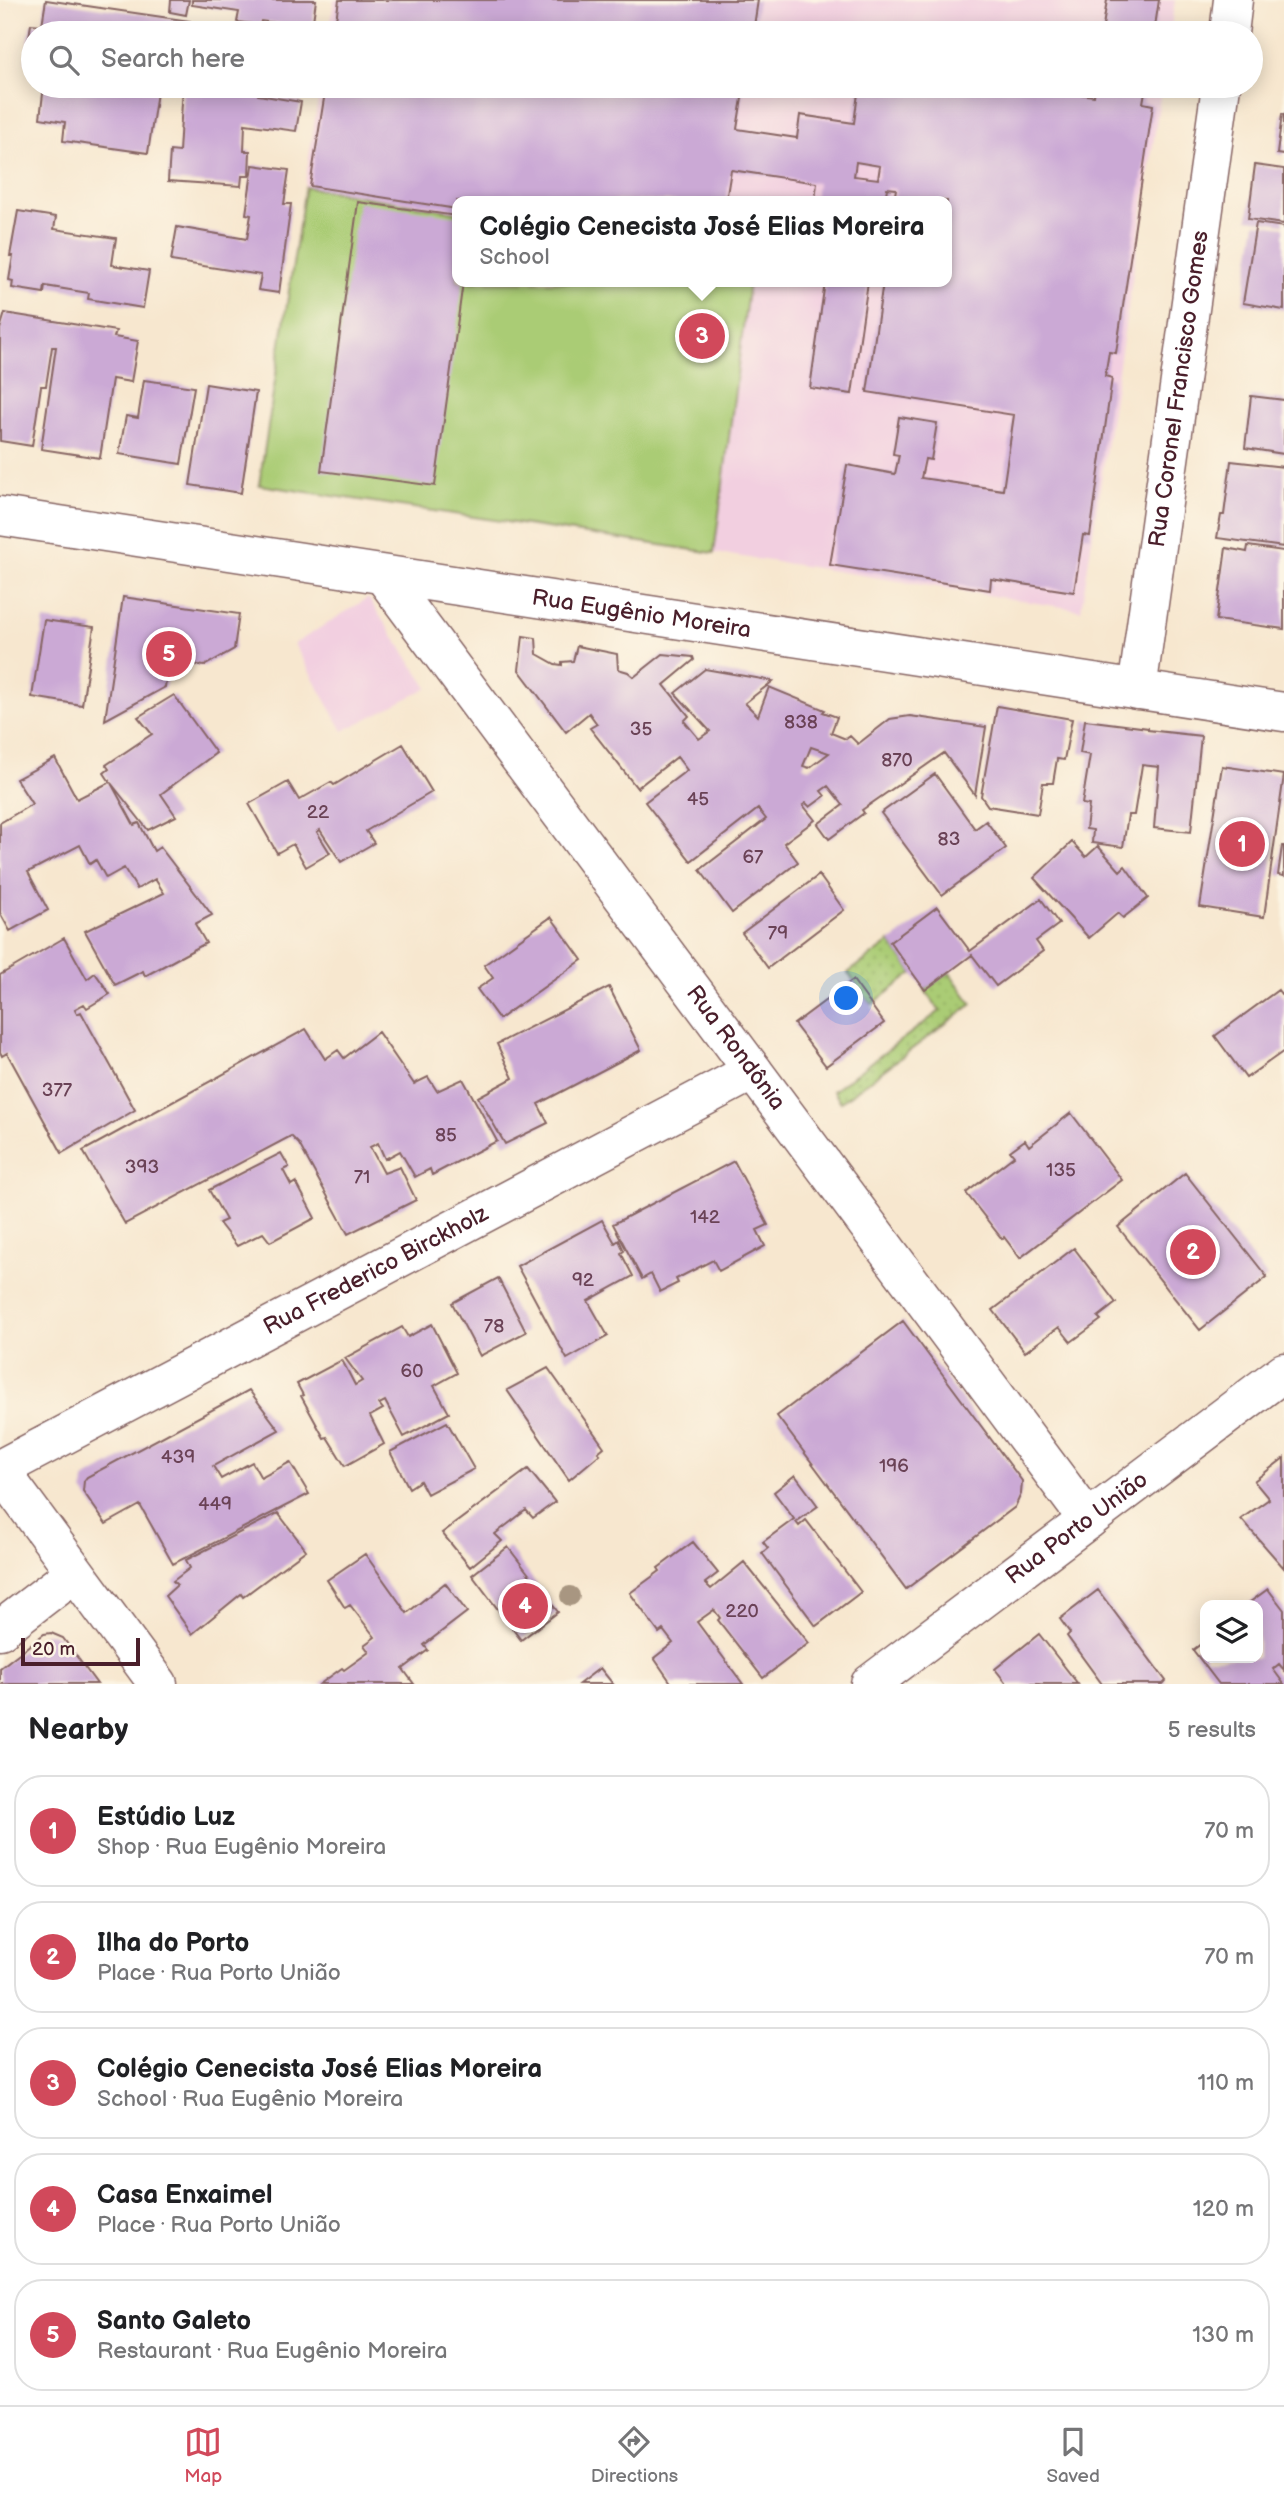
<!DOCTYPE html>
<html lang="en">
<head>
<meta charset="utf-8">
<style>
	:root { --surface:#fff; --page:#f6f6f6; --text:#202124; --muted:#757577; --line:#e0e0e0; --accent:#d1495b }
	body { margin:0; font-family:"Balsamiq Sans",sans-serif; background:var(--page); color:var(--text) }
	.controls { position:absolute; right:21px; bottom:21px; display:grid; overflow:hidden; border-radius:14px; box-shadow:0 4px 18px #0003 }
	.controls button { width:63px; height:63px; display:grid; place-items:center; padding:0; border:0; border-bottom:2px solid var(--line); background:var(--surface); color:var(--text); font:35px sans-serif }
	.scale { position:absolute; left:21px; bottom:18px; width:119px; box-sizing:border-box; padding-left:7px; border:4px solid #4a1f2b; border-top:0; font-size:19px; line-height:24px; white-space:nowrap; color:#4a1f2b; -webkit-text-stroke:5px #fcf5e5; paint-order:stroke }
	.you { position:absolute; left:847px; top:999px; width:24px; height:24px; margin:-18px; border:5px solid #fff; border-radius:50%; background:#1a73e8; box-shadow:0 0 0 10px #1a73e833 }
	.badge { display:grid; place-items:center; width:46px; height:46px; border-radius:50%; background:var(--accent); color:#fff; font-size:23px; font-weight:700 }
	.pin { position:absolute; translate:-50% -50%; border:4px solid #fff; box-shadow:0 2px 7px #0006 }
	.popup { position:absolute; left:452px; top:196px; width:500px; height:91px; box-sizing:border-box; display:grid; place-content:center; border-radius:14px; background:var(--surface); filter:drop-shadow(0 2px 5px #0005); font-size:23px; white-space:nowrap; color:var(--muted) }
	.popup b { font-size:26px; color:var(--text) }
	.popup::after { content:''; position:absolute; left:50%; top:100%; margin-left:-14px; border:14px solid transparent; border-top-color:var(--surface) }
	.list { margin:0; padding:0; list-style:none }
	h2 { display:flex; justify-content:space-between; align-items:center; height:91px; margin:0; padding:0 28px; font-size:30px }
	h2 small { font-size:23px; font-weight:400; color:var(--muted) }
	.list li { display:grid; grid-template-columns:46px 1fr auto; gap:21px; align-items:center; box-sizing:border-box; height:112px; margin:0 14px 14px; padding:0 14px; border:2px solid var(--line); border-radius:28px }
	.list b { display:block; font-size:26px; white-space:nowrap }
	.list p { margin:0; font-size:23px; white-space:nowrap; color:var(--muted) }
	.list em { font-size:23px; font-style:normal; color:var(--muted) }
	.icon { flex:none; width:38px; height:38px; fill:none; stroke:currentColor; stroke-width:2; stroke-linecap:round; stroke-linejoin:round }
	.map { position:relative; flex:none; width:1284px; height:1684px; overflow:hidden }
	.search { position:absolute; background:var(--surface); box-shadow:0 4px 18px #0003; left:21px; right:21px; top:21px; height:77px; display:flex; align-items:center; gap:18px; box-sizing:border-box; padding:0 24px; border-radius:38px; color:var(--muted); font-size:26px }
	.sheet { height:721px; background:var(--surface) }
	nav { display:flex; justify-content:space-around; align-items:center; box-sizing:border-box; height:98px; border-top:2px solid var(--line); background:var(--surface); font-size:19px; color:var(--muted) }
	nav a { display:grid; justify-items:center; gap:4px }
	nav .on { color:var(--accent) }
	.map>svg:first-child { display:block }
</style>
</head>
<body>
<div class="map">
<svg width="1284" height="1684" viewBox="0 0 1284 1684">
	<defs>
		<pattern id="green-dots" width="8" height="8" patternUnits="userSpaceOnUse" patternTransform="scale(1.75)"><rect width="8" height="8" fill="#aacc75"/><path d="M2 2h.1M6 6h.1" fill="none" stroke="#94af65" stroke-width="1.8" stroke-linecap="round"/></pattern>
	</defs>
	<rect width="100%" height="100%" fill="#fcf5e5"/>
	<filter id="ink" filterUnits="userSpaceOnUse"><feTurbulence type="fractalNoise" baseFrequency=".0143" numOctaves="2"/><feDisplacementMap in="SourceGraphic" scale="14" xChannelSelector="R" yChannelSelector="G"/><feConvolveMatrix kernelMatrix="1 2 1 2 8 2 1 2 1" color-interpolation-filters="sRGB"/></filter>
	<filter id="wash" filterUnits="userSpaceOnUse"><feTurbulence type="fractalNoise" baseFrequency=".00686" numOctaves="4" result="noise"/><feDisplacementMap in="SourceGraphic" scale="28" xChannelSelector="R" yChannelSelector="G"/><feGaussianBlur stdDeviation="1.57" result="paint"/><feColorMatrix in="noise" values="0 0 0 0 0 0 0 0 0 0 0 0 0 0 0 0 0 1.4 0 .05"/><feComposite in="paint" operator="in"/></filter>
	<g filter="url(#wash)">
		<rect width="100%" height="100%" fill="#f7e7cf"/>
		<path fill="#f2cfe0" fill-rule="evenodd" d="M334,0H1175L1170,33H329Z
			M320,86H1162L1081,610L804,566L259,485ZM457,201H947V282H457Z
			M368,598L428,688L343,731L294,644Z"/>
		<path fill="url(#green-dots)" stroke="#7a7650" stroke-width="2" d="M890,942L913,973L871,1005L848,973Z
			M949,972L972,1004L841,1102L833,1091L940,1011L925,990Z"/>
		<path fill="#aacc75" stroke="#7a7650" stroke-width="2" d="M305,187L457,212V282H749L714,553L259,485Z"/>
		<g id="blocks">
			<path fill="#cba9d5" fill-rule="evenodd" d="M46,0L190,21L188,33H33V64L25,63L31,24L42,25Z
				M171,0H189L186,15L170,12Z
				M192,0H316L312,28L261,21L260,25L237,22L239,12L192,5Z
				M339,0H758L753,33H334Z
				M1107,0H1159L1154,33H1102Z
				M44,86H117L157,92L148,153L63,141L65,122L40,118Z
				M183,86H259L258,95L301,102L296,131L245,124L244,151H250L249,176H242L241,186L168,181L170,151L179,152Z
				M326,86H744L737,129L797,138L800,115L854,123L859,86H1013L1094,96L1095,86H1146L1143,103L1153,105L1116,353L1109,352L1105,376L1112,378L1090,536L1083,535L1074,592L991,579L990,590L830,565L847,465L895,474L899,455L893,454L899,417L937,423L931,460L925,459L921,478L1003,490L1014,415L867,392L883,282H947V201H894L896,189L887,188L885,201H815L817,183L731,170L726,201H457V209L310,186ZM856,162L880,166L878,179L854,176Z
				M1282,114H1284V155L1277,154Z
				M253,165L289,170L284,204H291L279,293L258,290L261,275L171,261L177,227L247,239L251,215L246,214Z
				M1255,165L1284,169V224L1248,219Z
				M358,202L457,216V282H463L435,486L321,471Z
				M18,211L56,217L54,229L116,238L112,265L149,271L143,308L88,299L89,293L45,286L44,293L12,288L13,281L9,280L13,256H10Z
				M1256,223L1284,227V310L1243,303Z
				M825,282H868L852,394L810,388Z
				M5,313L116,331L114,337L138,341L131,382L112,379L100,458L41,449L56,347H52L46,386H41L32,446L0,441V329Z
				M144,380L194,387L181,464L119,454L126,416L138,418Z
				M206,384L256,392L241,493L190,485Z
				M1251,396L1284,400V454L1245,448Z
				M1231,461L1284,467V547L1217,538L1221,515H1224Z
				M1248,546L1284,551V629L1216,620L1226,548L1247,552Z
				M123,597L239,614L234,649L204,666L169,660L165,687L105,720Z
				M44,620L94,627L82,705L32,697Z
				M523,636L536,638L537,654L555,664L562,665V662L573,661L577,646L617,654L618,669L628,672L634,677L663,654L693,657L694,660L664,685L689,716L684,721L699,739L710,731L675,693L705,669L773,681L745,703L758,716L769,687L825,710L823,712L837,717L831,733L846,739L850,736L858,744L890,719L910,716L986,727L975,795L944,753L862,810L864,813L829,839L818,824L843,805L828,786L821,791L825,796L810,807L806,803L803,805L815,820L784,843L798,862L732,913L700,870L766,819L758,809L691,861L645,802L687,770L677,757L637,788L590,728L597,724L589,713L566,732L519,670ZM811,747L829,753L809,768L803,766Z
				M174,695L216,753L161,794L176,816L148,830L111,783L134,825L139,823L154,851L160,847L212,915L195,924L206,943L145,976L143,971L115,985L85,931L164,893L155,879L137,889L124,868L106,878L96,860L90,864L80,845L28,872L48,910L10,931L0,913V823L32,804L16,779L55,758L77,799L110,782L104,773L109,769L106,765L152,734L138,717Z
				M997,706L1072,719L1064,760L1057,759L1053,783H1043L1038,814L988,806L981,796Z
				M1085,720L1148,728V730L1201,736L1191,832L1154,828L1159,767L1142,765L1134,815H1128L1123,847L1092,843L1093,830L1086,829L1089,805L1082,804L1090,755L1080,753Z
				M403,744L432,792L366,831L374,843L341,862L320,830L317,832L330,853L306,867L293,844L277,853L249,804L288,782L299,800L331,782L334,785Z
				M1222,766L1284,775L1264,917L1200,907Z
				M935,774L975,829L986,821L1006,848L942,895L881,813Z
				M1072,842L1086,857L1098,846L1120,871L1125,866L1148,898L1123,918L1118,913L1089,938L1034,878Z
				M1282,846H1284V876L1278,875Z
				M819,875L844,910L768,968L742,933Z
				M1041,899L1059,924L1036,941L1043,951L996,986L972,955L925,990L890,942L937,907L970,951Z
				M551,917L582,960L499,1019L477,989L493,978L484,965Z
				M64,938L87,979L95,973L110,994L87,1008L84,1004L75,1009L77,1014L81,1012L135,1110L62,1153L7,1053L2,1056L0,1052V975Z
				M853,980L884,1023L826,1066L794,1024Z
				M609,987L641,1050L538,1104L548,1123L505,1144L478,1097L513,1078L497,1044Z
				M1278,990L1284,998V1051L1246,1078L1215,1036Z
				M306,1029L325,1059L338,1050L344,1058L378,1032L414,1084L428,1077L437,1091L463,1079L497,1141L432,1175L430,1169L415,1177L400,1151L385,1159L378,1143L370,1147L384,1173L400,1167L416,1200L348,1234L299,1144L291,1136L125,1224L83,1151Z
				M1071,1113L1122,1180L1020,1258L1004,1237L1002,1239L966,1193L1014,1156L1010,1151L1025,1140L1029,1146Z
				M281,1153L289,1167L283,1170L291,1185L296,1182L315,1218L270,1242L263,1233L237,1246L219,1223L226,1220L209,1190Z
				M734,1161L768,1225L757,1230L765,1246L719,1271L713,1260L676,1279L678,1283L660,1292L651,1274L642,1279L613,1224Z
				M1185,1173L1267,1277L1200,1330L1118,1227Z
				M602,1220L615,1243L619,1240L624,1251L621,1253L633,1276L588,1301L608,1336L567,1359L517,1266Z
				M1074,1248L1116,1303L1098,1317L1101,1320L1071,1342L1059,1327L1025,1352L993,1310Z
				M498,1278L526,1332L480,1356L452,1303Z
				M903,1321L1022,1481L1021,1494L1015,1507L906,1589L777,1416Z
				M432,1324L457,1373L434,1386L449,1413L404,1437L385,1401L379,1404L383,1409L370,1416L384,1444L345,1466L327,1437L324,1438L301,1396L303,1395L297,1384L342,1360L355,1385L362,1381L345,1358L402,1327L408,1337Z
				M548,1368L604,1447L598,1452L600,1454L569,1480L507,1390Z
				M249,1390L279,1430L213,1466L221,1479L252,1462L261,1478L290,1462L309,1494L173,1564L140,1505L106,1524L83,1491L84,1481L87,1477Z
				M447,1422L474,1469L427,1494L420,1481L409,1488L390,1452Z
				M1284,1458V1568L1241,1519L1269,1499L1254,1481Z
				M528,1469L555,1502L533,1518L526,1510L495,1534L502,1541L470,1567L442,1533Z
				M795,1475L818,1506L796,1522L799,1526L806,1520L861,1592L816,1626L762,1553L768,1548L763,1542L794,1519L774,1492Z
				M278,1513L306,1550L243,1597L241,1594L192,1634L165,1596L177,1585L173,1581L190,1568L186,1560Z
				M693,1542L718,1573L705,1583L711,1589L744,1562L809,1643L763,1678L718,1620L720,1618L714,1610L697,1622L743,1684H672L654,1658L673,1643L663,1630L659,1633L630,1593L660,1571L658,1568Z
				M508,1547L558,1612L521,1640L472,1575Z
				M365,1554L407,1613L445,1583L467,1612L424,1645L428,1650L403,1669L414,1684H320L342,1668L344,1670L369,1652L364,1645L375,1637L350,1605L345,1608L327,1580Z
				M1268,1589L1284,1610V1670L1279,1664L1273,1669L1284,1684H1219L1193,1650L1205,1641V1658H1258V1605H1246Z
				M1098,1590L1166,1681L1163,1684H1102L1067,1636L1070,1633L1060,1619Z
				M51,1633L63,1638L97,1684H0V1668L44,1634Z
				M1039,1634L1078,1684H1007L995,1669Z
				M600,1668L613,1684H579Z"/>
		</g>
	</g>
	<g filter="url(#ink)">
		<use href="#blocks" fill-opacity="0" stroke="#876564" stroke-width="2"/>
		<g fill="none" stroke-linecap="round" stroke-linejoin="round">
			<g stroke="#876564" stroke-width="41">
				<g id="minor">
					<path d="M1229,33L1233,0"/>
					<path id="s1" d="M0,516L1284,712"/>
					<path id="s2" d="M383,575L1088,1520"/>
					<path id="s3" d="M1137,690L1221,86"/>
					<path id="s4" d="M0,1469L753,1071"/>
					<path d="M0,1630L74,1573"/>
					<path id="s5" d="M870,1684L1284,1372"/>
				</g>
			</g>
			<g stroke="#876564" stroke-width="41">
				<path id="major" d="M0,1470L158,1684"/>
			</g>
			<use href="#minor" stroke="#fff" stroke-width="38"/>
			<use href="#major" stroke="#fff" stroke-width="38"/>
		</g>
		<circle fill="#a89681" cx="570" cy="1596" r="10"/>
	</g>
	<g text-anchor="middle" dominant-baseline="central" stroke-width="6" stroke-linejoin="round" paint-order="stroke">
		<g font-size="19" fill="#6a4256">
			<text x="801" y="722">838</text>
			<text x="641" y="729">35</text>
			<text x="897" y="760">870</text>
			<text x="698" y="799">45</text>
			<text x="318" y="812">22</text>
			<text x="949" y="839">83</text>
			<text x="753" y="857">67</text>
			<text x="778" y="933">79</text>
			<text x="57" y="1090">377</text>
			<text x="446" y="1135">85</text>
			<text x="142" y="1167">393</text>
			<text x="1061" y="1170">135</text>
			<text x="362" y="1177">71</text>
			<text x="705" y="1217">142</text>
			<text x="583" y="1280">92</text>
			<text x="494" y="1326">78</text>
			<text x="412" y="1371">60</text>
			<text x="178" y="1457">439</text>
			<text x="894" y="1466">196</text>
			<text x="215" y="1504">449</text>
			<text x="742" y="1611">220</text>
		</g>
		<g font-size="23" fill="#4a1f2b" stroke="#fcf5e5">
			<text stroke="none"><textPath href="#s3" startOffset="304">Rua Coronel Francisco Gomes</textPath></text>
			<text stroke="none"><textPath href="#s1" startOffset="649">Rua Eugênio Moreira</textPath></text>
			<text stroke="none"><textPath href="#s2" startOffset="590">Rua Rondônia</textPath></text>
			<text stroke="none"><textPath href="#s4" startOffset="425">Rua Frederico Birckholz</textPath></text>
			<text stroke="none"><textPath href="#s5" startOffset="259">Rua Porto União</textPath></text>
		</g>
	</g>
</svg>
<div class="controls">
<button><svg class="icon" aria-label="layers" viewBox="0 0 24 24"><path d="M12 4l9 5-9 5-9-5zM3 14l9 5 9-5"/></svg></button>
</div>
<div class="scale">20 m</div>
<div class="you"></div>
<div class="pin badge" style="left:1242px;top:844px">1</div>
<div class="pin badge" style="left:1193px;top:1252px">2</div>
<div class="pin badge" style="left:702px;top:336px">3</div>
<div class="popup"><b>Colégio Cenecista José Elias Moreira</b>School</div>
<div class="pin badge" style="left:525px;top:1606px">4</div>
<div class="pin badge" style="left:169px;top:654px">5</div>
<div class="search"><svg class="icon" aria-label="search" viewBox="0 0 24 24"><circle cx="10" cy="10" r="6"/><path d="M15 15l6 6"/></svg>Search here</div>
</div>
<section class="sheet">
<h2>Nearby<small>5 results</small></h2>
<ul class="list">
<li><span class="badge">1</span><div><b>Estúdio Luz</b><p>Shop · Rua Eugênio Moreira</p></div><em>70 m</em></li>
<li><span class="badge">2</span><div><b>Ilha do Porto</b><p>Place · Rua Porto União</p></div><em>70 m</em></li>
<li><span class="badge">3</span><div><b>Colégio Cenecista José Elias Moreira</b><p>School · Rua Eugênio Moreira</p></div><em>110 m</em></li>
<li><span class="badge">4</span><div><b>Casa Enxaimel</b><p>Place · Rua Porto União</p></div><em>120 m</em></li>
<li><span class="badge">5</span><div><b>Santo Galeto</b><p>Restaurant · Rua Eugênio Moreira</p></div><em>130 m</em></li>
</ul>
</section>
<nav>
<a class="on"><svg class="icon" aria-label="map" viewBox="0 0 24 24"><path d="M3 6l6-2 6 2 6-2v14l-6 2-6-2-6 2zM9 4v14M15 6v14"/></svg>Map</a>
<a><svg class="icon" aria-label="directions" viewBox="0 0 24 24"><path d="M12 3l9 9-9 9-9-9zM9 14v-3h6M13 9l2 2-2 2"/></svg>Directions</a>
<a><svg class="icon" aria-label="saved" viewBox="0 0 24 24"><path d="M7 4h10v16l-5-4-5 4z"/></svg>Saved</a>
</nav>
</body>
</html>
